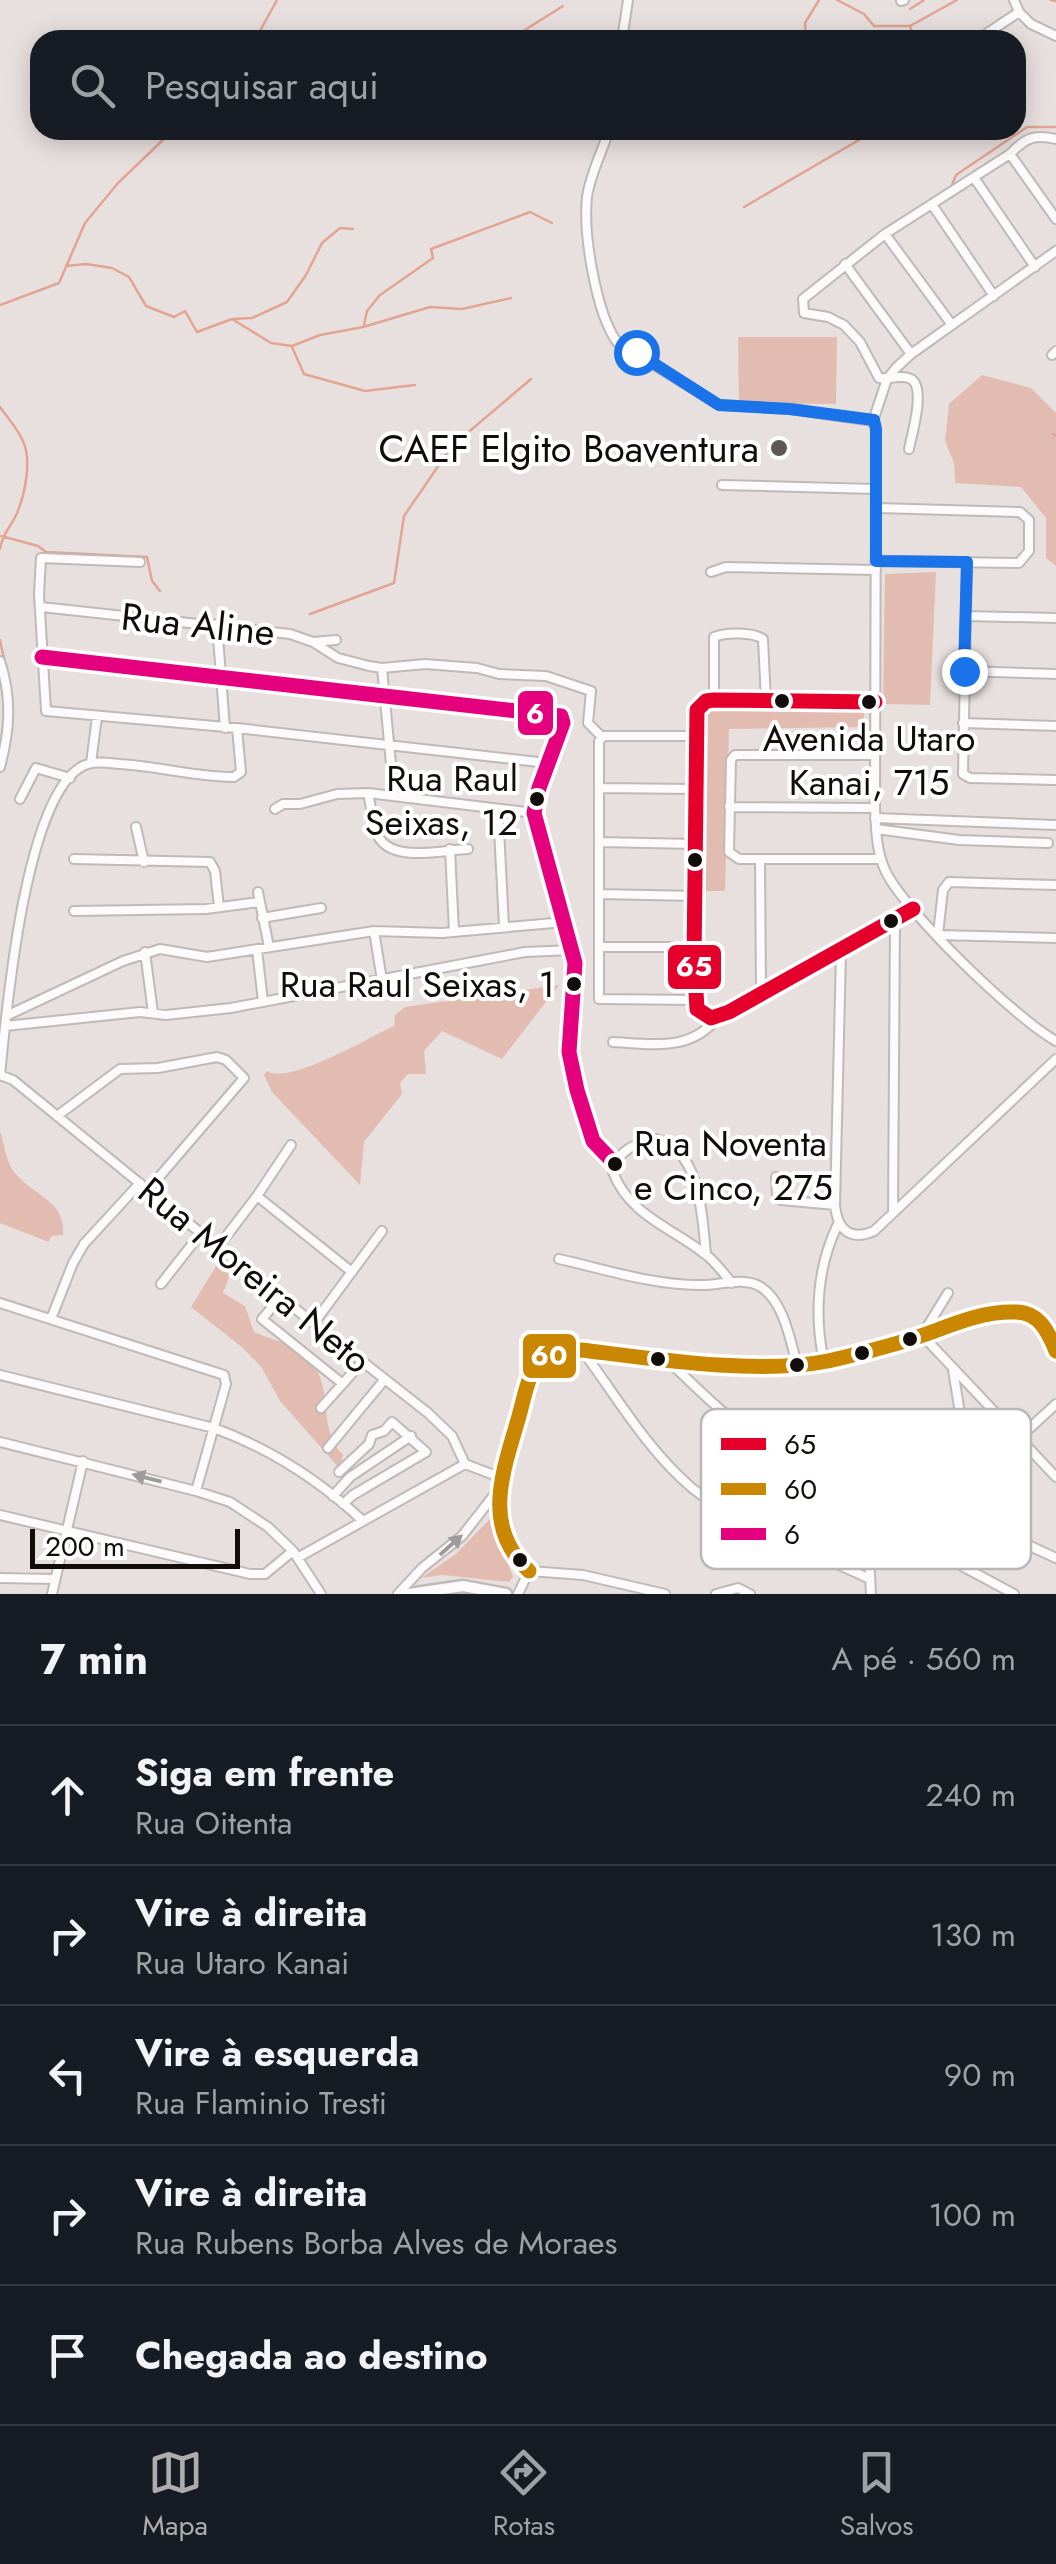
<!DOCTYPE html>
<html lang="pt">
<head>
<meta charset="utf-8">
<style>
	:root { --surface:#171b24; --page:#20242c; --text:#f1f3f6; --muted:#9ea1a6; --line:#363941; --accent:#aeadae }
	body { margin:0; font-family:Jost,sans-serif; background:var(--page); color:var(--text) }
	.scale { position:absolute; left:30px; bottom:25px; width:210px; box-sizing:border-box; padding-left:10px; border:5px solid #120d0b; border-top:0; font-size:28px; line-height:35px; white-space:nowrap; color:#120d0b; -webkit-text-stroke:8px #fff; paint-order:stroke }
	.stop { position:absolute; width:30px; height:30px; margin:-22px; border:8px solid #1a73e8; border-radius:50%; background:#fff }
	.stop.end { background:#1a73e8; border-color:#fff; box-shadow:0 2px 10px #0008 }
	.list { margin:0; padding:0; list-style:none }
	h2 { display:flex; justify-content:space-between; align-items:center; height:130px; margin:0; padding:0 40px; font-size:42px }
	h2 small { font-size:32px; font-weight:400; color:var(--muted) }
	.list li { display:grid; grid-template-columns:65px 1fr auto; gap:30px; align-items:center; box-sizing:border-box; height:140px; padding:0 40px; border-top:2px solid var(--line) }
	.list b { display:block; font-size:38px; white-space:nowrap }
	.list p { margin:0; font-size:32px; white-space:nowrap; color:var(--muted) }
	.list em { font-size:32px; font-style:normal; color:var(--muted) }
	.icon { flex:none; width:55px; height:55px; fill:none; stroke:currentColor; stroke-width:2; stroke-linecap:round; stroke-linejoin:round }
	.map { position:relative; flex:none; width:1056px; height:1594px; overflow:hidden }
	.search { position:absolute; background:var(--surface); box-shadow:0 5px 25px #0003; left:30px; right:30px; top:30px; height:110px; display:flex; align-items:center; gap:25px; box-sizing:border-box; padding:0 35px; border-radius:30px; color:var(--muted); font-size:38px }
	.sheet { height:830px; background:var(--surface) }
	nav { display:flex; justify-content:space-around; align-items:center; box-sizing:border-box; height:140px; border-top:2px solid var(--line); background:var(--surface); font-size:28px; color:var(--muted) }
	nav a { display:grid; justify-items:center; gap:5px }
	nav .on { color:var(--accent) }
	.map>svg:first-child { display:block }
</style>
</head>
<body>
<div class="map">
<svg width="1056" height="1594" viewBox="0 0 1056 1594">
	<rect width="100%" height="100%" fill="#e8e0de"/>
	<path fill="#e2bcb1" d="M738,337H837L836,404L739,403Z
		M982,375L1031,388L1056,413V566L1046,558V518L1021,487L955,483L954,463L945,441L949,404Z
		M936,572L930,705L883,704L885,574Z
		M707,710L864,711V727L729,729L725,891H702L703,718Z
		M559,985L502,1059L442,1031L424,1051L426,1074H408L400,1083L402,1094L364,1142L360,1185L272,1092L264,1075L267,1071C290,1085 367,1038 394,1026L395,1015L405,1007Z
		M0,1131C4,1143 6,1159 12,1169C30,1196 66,1198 63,1235L51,1236L49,1242L0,1223Z
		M216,1266L231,1272L223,1293L245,1306L254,1332C269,1339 293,1344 305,1355C338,1386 314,1424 343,1455L340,1469L280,1401L262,1368L243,1348L191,1307Z
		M489,1520L493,1521L513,1577L509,1582L442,1575L421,1578L456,1554Z"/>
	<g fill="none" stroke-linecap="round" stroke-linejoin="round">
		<path stroke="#e2a493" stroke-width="2.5" d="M837,0L864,14L874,26H910
			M1051,0L1056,1
			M910,9L924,0
			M255,40L277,0
			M366,40L376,35L397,40
			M509,40L563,6
			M806,40L805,23L819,0
			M893,40L892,37L899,40
			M908,40L913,38L910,26L957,0
			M533,130L535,134
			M952,185L956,175L1027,127H1056
			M744,207L876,130
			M66,266L86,264L112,268L129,277L146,306L174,317L185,311L197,332L232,319L271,343L292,346L320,335L363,327L430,307L462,309L511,298
			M0,305L59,283L85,223L118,183L166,137L192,130
			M233,319L252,318L287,302L306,275L322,243L340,228L353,229
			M364,325L367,311L380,295L433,258L431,249L530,212L552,223
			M292,347L304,374L365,391L415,385
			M0,407C7,417 18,429 23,441C32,460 25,494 17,513C11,527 2,534 0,549
			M1053,434L1056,436
			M1,536L38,546L46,552L147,557L152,581L160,591
			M310,614L394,583L404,516L452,446L531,379
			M0,640L6,668"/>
		<g stroke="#bfb9b7" stroke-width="12">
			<path id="street" d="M901,1L904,0
				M1019,12L1031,24L1056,36
				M622,40L628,0
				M977,40L1019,12L1014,0
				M609,130C602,152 590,175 587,197C583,234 596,313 617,342L719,405L790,409L873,421
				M1010,154L1056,219
				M975,179L1035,267
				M933,206L994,296
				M885,234L952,325
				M1056,251L911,354L896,368L887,379L873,421L876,429L875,808C876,828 876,850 885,870C903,910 1016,1019 1056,1041
				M845,264L911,354
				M1052,355L1056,351
				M909,449C912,434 926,388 911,379C902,374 888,380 879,378L860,342L844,325L828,317L804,313L803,299L885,234L1010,154C1025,138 1034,134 1056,139
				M722,485L875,489
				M876,561L1019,563L1029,551V520L1020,512L877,508
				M140,562L41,558L39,594L46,711L237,728L547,763
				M967,562L963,774L970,778L1056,780
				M711,572L726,567L876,570
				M41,607L290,634L313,642L338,658L369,666L382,668L425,664L477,668L499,674L546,676L591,691L588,723L602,737
				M966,616L1056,618
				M217,624L225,728
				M313,642L336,640
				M42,657L561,716L563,723L539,788L534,813L575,963L569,1052L577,1090L593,1141L615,1164
				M0,661C12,698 10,730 0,767
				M382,668L394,796
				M964,671L1056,674
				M714,700V637C726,632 753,632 763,639L766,701
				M875,702L714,700L706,701L697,710L694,959L697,1009L711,1018L729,1012L913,909
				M963,723L1056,726
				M695,736H604L599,741V999L695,1000
				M875,755H735L731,760L729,852L739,859H880
				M91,763L97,717
				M599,788L695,789
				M368,793C371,806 372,821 377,834C390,864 442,850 468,849
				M20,799L36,768L70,778
				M729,807L875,808
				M275,809L283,804H300L337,794L368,793L534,813
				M498,810L504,926
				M875,818L1056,825
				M136,827L144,862
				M876,829L959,840L1048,843
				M599,842L694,844
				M450,849L454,932
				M74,859L210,862L215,871L219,907
				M760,859L761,995
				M258,892L269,947
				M599,894L695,896
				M74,911L206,909L259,902
				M262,918L321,908
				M374,931L382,980
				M938,934L943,890L949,882L1056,885
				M939,935L1056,938
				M599,947H695
				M257,949L263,1002
				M145,952L153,1013
				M841,952L835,1205C837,1228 849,1242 874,1231L1056,1059
				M6,1016L123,961L160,949L207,957L374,931L442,933L565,922
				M5,1026L140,1012L166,1015L231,1008L525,952L573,950
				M613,1042C652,1044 691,1052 718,1017
				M0,1075L13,1080L251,1274L428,1413L452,1436L465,1464L502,1478
				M0,1075C6,1017 25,783 88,764C98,761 109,763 119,764C157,766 196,777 234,777L241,772L237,728
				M57,1116L120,1069L158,1068L217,1057L226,1060L244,1078L148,1190
				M776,1177L777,1196L781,1200L835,1205
				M257,1196L352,1272
				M893,1212L895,921
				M218,1247L257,1196L291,1145
				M706,1254C702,1217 701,1148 655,1139C635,1144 617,1150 613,1172C628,1214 672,1228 705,1254C715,1261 723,1273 732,1283
				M559,1259C604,1269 652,1285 699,1285C718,1286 743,1276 761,1287C784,1302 790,1340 797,1364
				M161,1284L201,1233
				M948,1293L922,1335L1056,1477
				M281,1297L262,1319L343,1384
				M0,1303L224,1375L226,1384L196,1491
				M51,1319L73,1263L84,1244L140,1183
				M314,1323L382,1231
				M582,1350C616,1396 648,1451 692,1488C738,1525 815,1553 870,1579
				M667,1360C697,1387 728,1422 764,1440C786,1451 809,1451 830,1463L919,1543L1014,1594
				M824,1362C814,1316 817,1267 838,1224
				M953,1370L976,1511
				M0,1375L214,1428C271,1449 319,1480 363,1521
				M321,1408L363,1361
				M1019,1438L1056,1404
				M0,1442L196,1491L230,1502L268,1527L293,1551L321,1594
				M328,1448L385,1379
				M819,1457L881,1421L894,1422L949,1491L1028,1545L1056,1558
				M339,1472L369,1444L372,1435L384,1431L392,1422L426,1452L353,1495L343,1504
				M333,1496L350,1477L411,1436
				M0,1515L250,1574H265L293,1551
				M299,1557L465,1464
				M529,1571C480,1525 504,1470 519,1416C524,1399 527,1377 538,1364C551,1351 565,1351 582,1350C654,1359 758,1375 828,1361C863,1353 899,1344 932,1332C958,1322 986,1311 1015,1312C1039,1312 1048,1331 1056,1351
				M529,1571L583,1575L665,1594
				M0,1578L55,1579
				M52,1594L83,1461
				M398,1594L422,1568L462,1536L498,1490
				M518,1594L529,1571
				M716,1594L738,1588L750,1594
				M871,1594L868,1536L874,1503"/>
		</g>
		<g stroke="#bfb9b7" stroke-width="15">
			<path id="secondary" d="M409,1594L463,1586L506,1594"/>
		</g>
		<use href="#street" stroke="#fcfafa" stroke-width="8"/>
		<use href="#secondary" stroke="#fcfafa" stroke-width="10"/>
		<g stroke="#fff" stroke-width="22">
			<path id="bus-1" d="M875,702L714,700L706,701L697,710L694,959L697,1009L711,1018L729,1012L913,909"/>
		</g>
		<g stroke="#fff" stroke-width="22">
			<path id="bus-2" d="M529,1571C480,1525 504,1470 519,1416C524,1399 527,1377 538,1364C551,1351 565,1351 582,1350C654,1359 758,1375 828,1361C863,1353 899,1344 932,1332C958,1322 986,1311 1015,1312C1039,1312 1048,1331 1056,1351"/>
		</g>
		<g stroke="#fff" stroke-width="22">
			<path id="bus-3" d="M42,657L561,716L563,723L539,788L534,813L575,963L569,1052L577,1090L593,1141L615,1164"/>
		</g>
		<use href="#bus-1" stroke="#e4002b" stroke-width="15"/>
		<use href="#bus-2" stroke="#c98702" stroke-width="15"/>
		<use href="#bus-3" stroke="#e5007d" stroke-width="15"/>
	</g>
	<defs><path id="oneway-solid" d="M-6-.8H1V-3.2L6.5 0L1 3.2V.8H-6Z" transform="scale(2.5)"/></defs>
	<g fill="#9e9b9a">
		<use href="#oneway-solid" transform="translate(147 1478) rotate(-166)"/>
		<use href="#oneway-solid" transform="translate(451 1545) rotate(-42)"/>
	</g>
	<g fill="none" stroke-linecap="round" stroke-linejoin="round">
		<path stroke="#1a73e8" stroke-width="12" d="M636,352L719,405L790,409L874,420L876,429V561L967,562L964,671"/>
	</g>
	<circle fill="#5d5755" stroke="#fff" stroke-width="4" cx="779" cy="448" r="10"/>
	<g fill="#120d0b" stroke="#fff" stroke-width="4">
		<circle cx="782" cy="701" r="9"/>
		<circle cx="869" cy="702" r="9"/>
		<circle cx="537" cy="799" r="9"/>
		<circle cx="695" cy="860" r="9"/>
		<circle cx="891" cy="921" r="9"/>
		<circle cx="574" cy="984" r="9"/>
		<circle cx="615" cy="1164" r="9"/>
		<circle cx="910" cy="1339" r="9"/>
		<circle cx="862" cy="1353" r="9"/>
		<circle cx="658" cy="1359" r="9"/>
		<circle cx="797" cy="1365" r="9"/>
		<circle cx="520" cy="1560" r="9"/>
	</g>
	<g text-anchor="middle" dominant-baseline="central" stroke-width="8" stroke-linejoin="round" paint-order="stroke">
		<g font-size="36" fill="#120d0b" stroke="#fff" text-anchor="end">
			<text x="869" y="738" text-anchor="middle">Avenida Utaro<tspan x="869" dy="44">Kanai, 715</tspan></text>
			<text x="518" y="778">Rua Raul<tspan x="518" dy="44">Seixas, 12</tspan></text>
			<text x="555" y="984">Rua Raul Seixas, 1</text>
			<text x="634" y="1143" text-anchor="start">Rua Noventa<tspan x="634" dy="44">e Cinco, 275</tspan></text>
		</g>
		<g font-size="38" fill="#120d0b" stroke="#fff" text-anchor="end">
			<text x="759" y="448">CAEF Elgito Boaventura</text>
		</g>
		<g font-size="38" fill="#120d0b" stroke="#fff">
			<text transform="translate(198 624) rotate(6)">Rua Aline</text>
			<text transform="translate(255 1275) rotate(39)">Rua Moreira Neto</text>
		</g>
	</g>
	<rect x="701" y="1409" width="330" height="160" rx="15" fill="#fff" stroke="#b8b6b6" stroke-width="2.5"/>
	<rect x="721" y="1438" width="45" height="12" fill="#e4002b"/>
	<rect x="721" y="1483" width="45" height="12" fill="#c98702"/>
	<rect x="721" y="1528" width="45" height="12" fill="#e5007d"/>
	<g font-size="28" fill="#120d0b">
		<text x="784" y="1454">65</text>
		<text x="784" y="1499">60</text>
		<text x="784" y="1544">6</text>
	</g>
	<g stroke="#fff" stroke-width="4">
		<rect x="516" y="689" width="39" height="48" rx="10" fill="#e5007d"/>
		<rect x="666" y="943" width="57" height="48" rx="10" fill="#e4002b"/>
		<rect x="521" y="1332" width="57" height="48" rx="10" fill="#c98702"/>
	</g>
	<g font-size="28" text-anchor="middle" font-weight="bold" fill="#fff">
		<text x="535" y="723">6</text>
		<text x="694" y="976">65</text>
		<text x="549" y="1365">60</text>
	</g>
</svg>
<div class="scale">200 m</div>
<div class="stop" style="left:636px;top:352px"></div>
<div class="stop end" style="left:964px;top:671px"></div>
<div class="search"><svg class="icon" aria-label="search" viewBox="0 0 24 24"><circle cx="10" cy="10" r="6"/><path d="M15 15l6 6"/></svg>Pesquisar aqui</div>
</div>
<section class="sheet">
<h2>7 min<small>A pé · 560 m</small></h2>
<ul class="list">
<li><svg class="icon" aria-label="ahead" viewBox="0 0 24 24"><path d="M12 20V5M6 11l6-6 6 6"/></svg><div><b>Siga em frente</b><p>Rua Oitenta</p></div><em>240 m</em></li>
<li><svg class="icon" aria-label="right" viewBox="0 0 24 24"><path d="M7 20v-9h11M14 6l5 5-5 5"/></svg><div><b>Vire à direita</b><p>Rua Utaro Kanai</p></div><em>130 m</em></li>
<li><svg class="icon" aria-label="left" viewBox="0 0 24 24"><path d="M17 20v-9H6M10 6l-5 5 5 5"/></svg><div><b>Vire à esquerda</b><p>Rua Flaminio Tresti</p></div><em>90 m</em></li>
<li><svg class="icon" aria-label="right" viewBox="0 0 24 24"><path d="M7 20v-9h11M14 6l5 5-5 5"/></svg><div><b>Vire à direita</b><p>Rua Rubens Borba Alves de Moraes</p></div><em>100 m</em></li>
<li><svg class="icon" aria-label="arrive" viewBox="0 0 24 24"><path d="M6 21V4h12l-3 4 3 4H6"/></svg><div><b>Chegada ao destino</b></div></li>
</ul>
</section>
<nav>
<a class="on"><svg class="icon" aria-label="map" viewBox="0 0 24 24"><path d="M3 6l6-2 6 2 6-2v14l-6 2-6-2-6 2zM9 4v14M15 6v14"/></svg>Mapa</a>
<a><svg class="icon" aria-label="directions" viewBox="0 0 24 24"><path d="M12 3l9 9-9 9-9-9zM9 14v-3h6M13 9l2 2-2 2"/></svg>Rotas</a>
<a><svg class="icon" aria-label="saved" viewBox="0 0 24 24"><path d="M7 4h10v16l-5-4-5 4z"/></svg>Salvos</a>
</nav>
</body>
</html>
